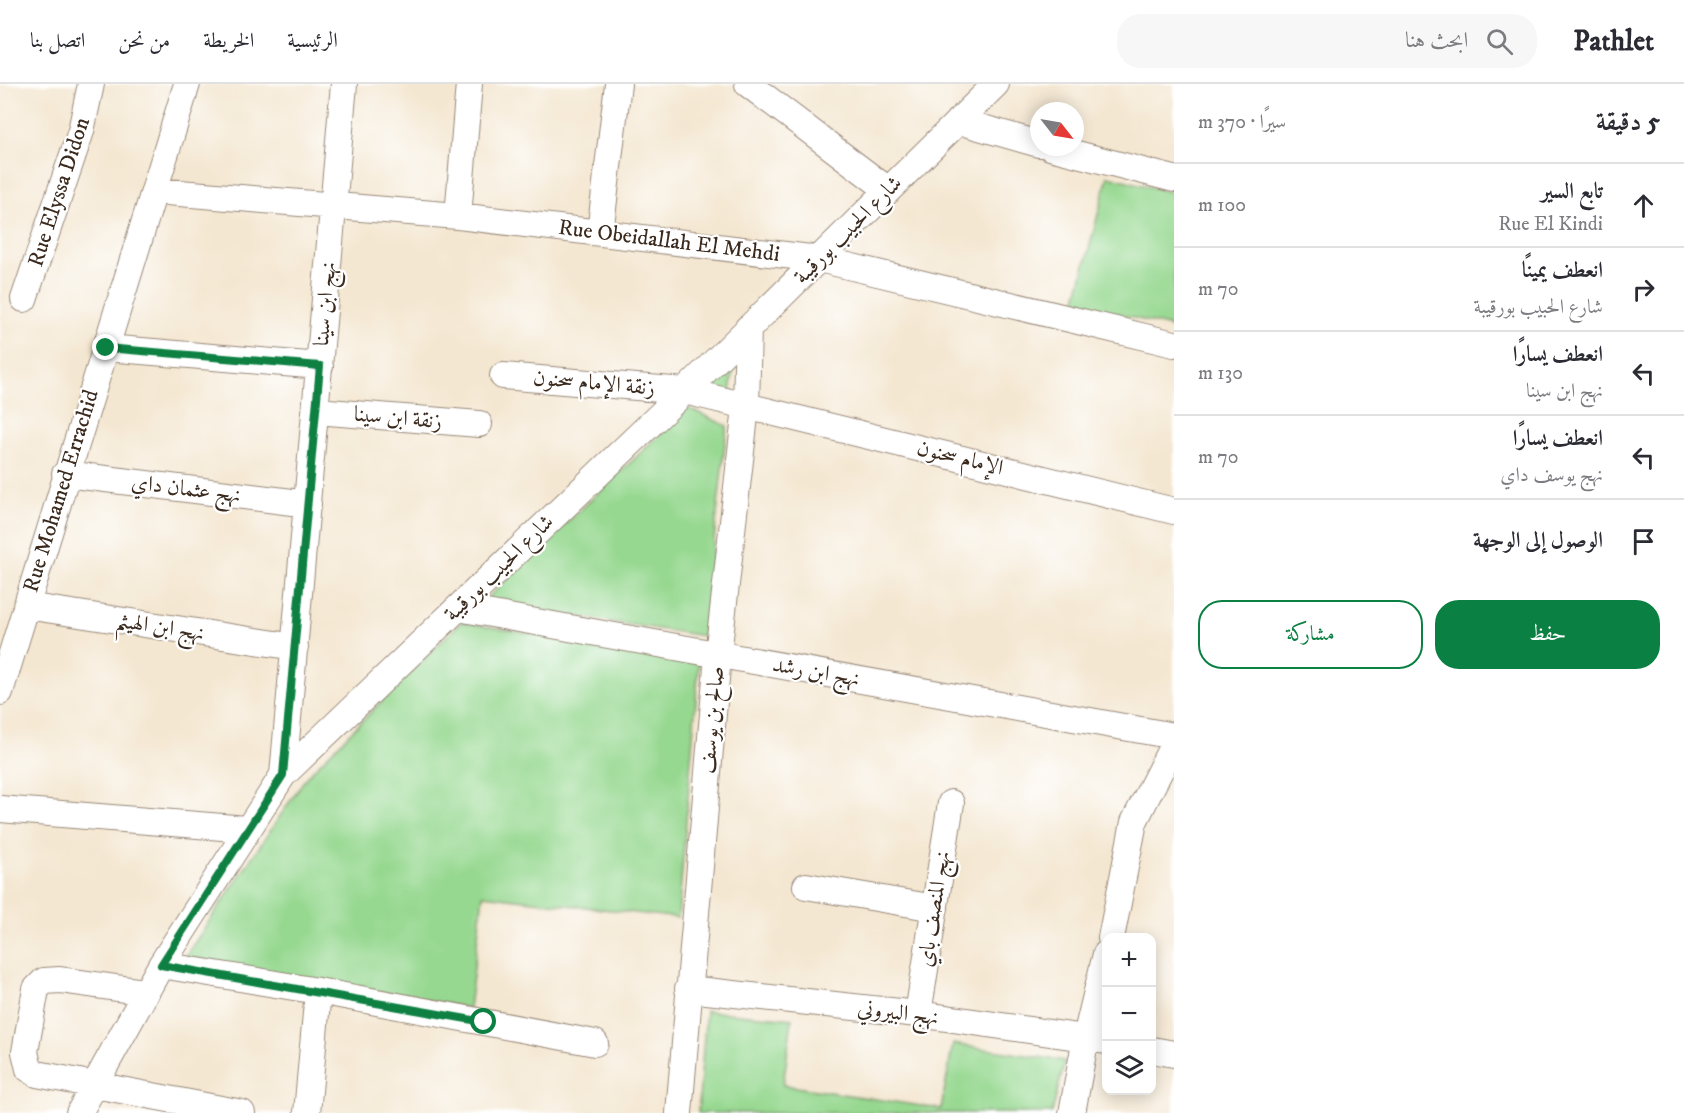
<!DOCTYPE html>
<html lang="ar">
<head>
<meta charset="utf-8">
<style>
	:root { --surface:#fff; --page:#f7f7f7; --text:#2b2b33; --muted:#7c7c81; --line:#e1e1e2; --accent:#0b8043 }
	body { margin:0; font-family:"IM FELL DW Pica",Amiri,serif; background:var(--page); color:var(--text); direction:rtl }
	.controls { position:absolute; right:18px; bottom:18px; display:grid; overflow:hidden; border-radius:12px; box-shadow:0 3px 15px #0003 }
	.controls button { width:54px; height:54px; display:grid; place-items:center; padding:0; border:0; border-bottom:2px solid var(--line); background:var(--surface); color:var(--text); font:30px sans-serif }
	.compass { position:absolute; left:1030px; top:18px; width:54px; height:54px; border-radius:50%; background:var(--surface); box-shadow:0 3px 15px #0003; rotate:121deg }
	.stop { position:absolute; width:18px; height:18px; margin:-14px; border:4px solid #0b8043; border-radius:50%; background:#fff }
	.stop.end { background:#0b8043; border-color:#fff; box-shadow:0 2px 6px #0008 }
	.list { margin:0; padding:0; list-style:none }
	h2 { display:flex; justify-content:space-between; align-items:center; height:78px; margin:0; padding:0 24px; font-size:26px }
	h2 small { font-size:20px; font-weight:400; color:var(--muted) }
	.list li { display:grid; grid-template-columns:39px 1fr auto; gap:18px; align-items:center; box-sizing:border-box; height:84px; padding:0 24px; border-top:2px solid var(--line) }
	.list b { display:block; font-size:22px; white-space:nowrap }
	.list p { margin:0; font-size:20px; white-space:nowrap; color:var(--muted) }
	.list em { font-size:20px; font-style:normal; color:var(--muted) }
	.actions { display:flex; gap:12px; padding:18px 24px }
	.actions a { flex:1; padding:14px 0; border:2px solid var(--accent); border-radius:24px; text-align:center; font-size:21px; color:var(--accent) }
	.actions .main { background:var(--accent); color:#fff }
	.icon { flex:none; width:33px; height:33px; fill:none; stroke:currentColor; stroke-width:2; stroke-linecap:round; stroke-linejoin:round }
	.map { position:relative; flex:none; width:1174px; height:1029px; overflow:hidden; direction:ltr }
	header { display:flex; align-items:center; gap:36px; box-sizing:border-box; height:84px; padding:0 30px; background:var(--surface); border-bottom:2px solid var(--line) }
	header strong { font-size:28px }
	nav { display:flex; gap:33px; margin-inline-start:auto; font-size:21px }
	.search { width:420px; height:54px; background:var(--page); display:flex; align-items:center; gap:15px; box-sizing:border-box; padding:0 21px; border-radius:24px; color:var(--muted); font-size:22px }
	main { display:flex }
	aside { flex:1; background:var(--surface) }
	.map>svg:first-child { display:block }
</style>
</head>
<body>
<header>
<strong>Pathlet</strong>
<div class="search"><svg class="icon" aria-label="search" viewBox="0 0 24 24"><circle cx="10" cy="10" r="6"/><path d="M15 15l6 6"/></svg>ابحث هنا</div>
<nav><a>الرئيسية</a><a>الخريطة</a><a>من نحن</a><a>اتصل بنا</a></nav>
</header>
<main>
<aside>
<h2>5 دقيقة<small>سيرًا · 370 m</small></h2>
<ul class="list">
<li><svg class="icon" aria-label="ahead" viewBox="0 0 24 24"><path d="M12 20V5M6 11l6-6 6 6"/></svg><div><b>تابع السير</b><p>Rue El Kindi</p></div><em>100 m</em></li>
<li><svg class="icon" aria-label="right" viewBox="0 0 24 24"><path d="M7 20v-9h11M14 6l5 5-5 5"/></svg><div><b>انعطف يمينًا</b><p>شارع الحبيب بورقيبة</p></div><em>70 m</em></li>
<li><svg class="icon" aria-label="left" viewBox="0 0 24 24"><path d="M17 20v-9H6M10 6l-5 5 5 5"/></svg><div><b>انعطف يسارًا</b><p>نهج ابن سينا</p></div><em>130 m</em></li>
<li><svg class="icon" aria-label="left" viewBox="0 0 24 24"><path d="M17 20v-9H6M10 6l-5 5 5 5"/></svg><div><b>انعطف يسارًا</b><p>نهج يوسف داي</p></div><em>70 m</em></li>
<li><svg class="icon" aria-label="arrive" viewBox="0 0 24 24"><path d="M6 21V4h12l-3 4 3 4H6"/></svg><div><b>الوصول إلى الوجهة</b></div></li>
</ul>
<div class="actions"><a class="main">حفظ</a><a>مشاركة</a></div>
</aside>
<div class="map">
<svg width="1174" height="1029" viewBox="0 0 1174 1029">
	<rect width="100%" height="100%" fill="#fff"/>
	<filter id="ink" filterUnits="userSpaceOnUse"><feTurbulence type="fractalNoise" baseFrequency=".0167" numOctaves="2"/><feDisplacementMap in="SourceGraphic" scale="12" xChannelSelector="R" yChannelSelector="G"/><feConvolveMatrix kernelMatrix="1 2 1 2 8 2 1 2 1" color-interpolation-filters="sRGB"/></filter>
	<filter id="wash" filterUnits="userSpaceOnUse"><feTurbulence type="fractalNoise" baseFrequency=".008" numOctaves="4" result="noise"/><feDisplacementMap in="SourceGraphic" scale="24" xChannelSelector="R" yChannelSelector="G"/><feGaussianBlur stdDeviation="1.35" result="paint"/><feColorMatrix in="noise" values="0 0 0 0 0 0 0 0 0 0 0 0 0 0 0 0 0 1.4 0 .05"/><feComposite in="paint" operator="in"/></filter>
	<g filter="url(#wash)">
		<rect width="100%" height="100%" fill="#f4e7d1"/>
		<path fill="#96d890" stroke="#688157" stroke-width="1.5" d="M1108,92L1174,109V244L1075,219Z
			M734,276L730,311L707,302Z
			M688,324L727,342L703,552L483,518Z
			M461,538L699,579L678,834L483,811L469,924L185,873L307,692Z
			M706,927L792,935L783,1001L941,1025L953,960L1065,977L1052,1029H698Z"/>
	</g>
	<g filter="url(#ink)">
		<g fill="none" stroke-linecap="round" stroke-linejoin="round">
			<g stroke="#988878" stroke-width="28">
				<path id="minor" d="M748,0L888,106
					M958,37L1039,60
					M1050,63L1174,95
					M155,107L458,132L819,175L1174,260
					M458,132L469,0
					M600,149L618,0
					M24,215L81,47L91,0
					M106,264L320,282
					M503,292L685,307L1174,427
					M316,327L479,340
					M65,390L308,420
					M26,522L295,563
					M458,524L1174,652
					M0,608C61,405 126,203 187,0
					M283,691L344,0
					M0,725L247,745
					M806,802L935,824
					M1111,854L1134,738L1174,659
					M161,881L318,907L595,959
					M688,905L918,930L1106,957
					M145,908L60,896L44,897L36,905L25,968L29,985L37,990L242,1029
					M918,930L951,719
					M1152,966L1174,970
					M79,1029L161,881L283,691L685,307L996,0
					M307,1029L318,907
					M679,1029L718,571L746,323L748,244
					M1072,1029L1086,953L1106,870"/>
			</g>
			<use href="#minor" stroke="#fff" stroke-width="26"/>
		</g>
	</g>
	<g fill="none" stroke-linecap="round" stroke-linejoin="round" filter="url(#ink)">
		<path stroke="#0b8043" stroke-width="8" d="M106,264L320,282L283,691L161,881L484,938"/>
	</g>
	<g text-anchor="middle" dominant-baseline="central" stroke-width="4.5" stroke-linejoin="round" paint-order="stroke">
		<g font-size="22" fill="#3b2a1e" stroke="#fff">
			<text transform="translate(59 108) rotate(-72)">Rue Elyssa Didon</text>
			<text transform="translate(848 146) rotate(-45)">شارع الحبيب بورقيبة</text>
			<text transform="translate(669 157) rotate(7)">Rue Obeidallah El Mehdi</text>
			<text transform="translate(325 220) rotate(-85)">نهج ابن سينا</text>
			<text transform="translate(594 299) rotate(5)">زنقة الإمام سحنون</text>
			<text transform="translate(398 334) rotate(5)">زنقة ابن سينا</text>
			<text transform="translate(960 374) rotate(14)">الإمام سحنون</text>
			<text transform="translate(186 405) rotate(7)">نهج عثمان داي</text>
			<text transform="translate(61 407) rotate(-73)">Rue Mohamed Errachid</text>
			<text transform="translate(499 484) rotate(-44)">شارع الحبيب بورقيبة</text>
			<text transform="translate(160 543) rotate(9)">نهج ابن الهيثم</text>
			<text transform="translate(816 588) rotate(10)">نهج ابن رشد</text>
			<text transform="translate(712 636) rotate(-85)">صالح بن يوسف</text>
			<text transform="translate(934 825) rotate(-81)">نهج المنصف باي</text>
			<text transform="translate(898 929) rotate(7)">نهج البيروني</text>
		</g>
	</g>
</svg>
<div class="controls">
<button>+</button>
<button>−</button>
<button><svg class="icon" aria-label="layers" viewBox="0 0 24 24"><path d="M12 4l9 5-9 5-9-5zM3 14l9 5 9-5"/></svg></button>
</div>
<svg class="compass" viewBox="-18 -18 36 36"><path d="M0-13l5 13h-10z" fill="#e53935"/><path d="M0 13l5-13h-10z" fill="#7c7c81"/></svg>
<div class="stop" style="left:484px;top:938px"></div>
<div class="stop end" style="left:106px;top:264px"></div>
</div>
</main>
</body>
</html>
